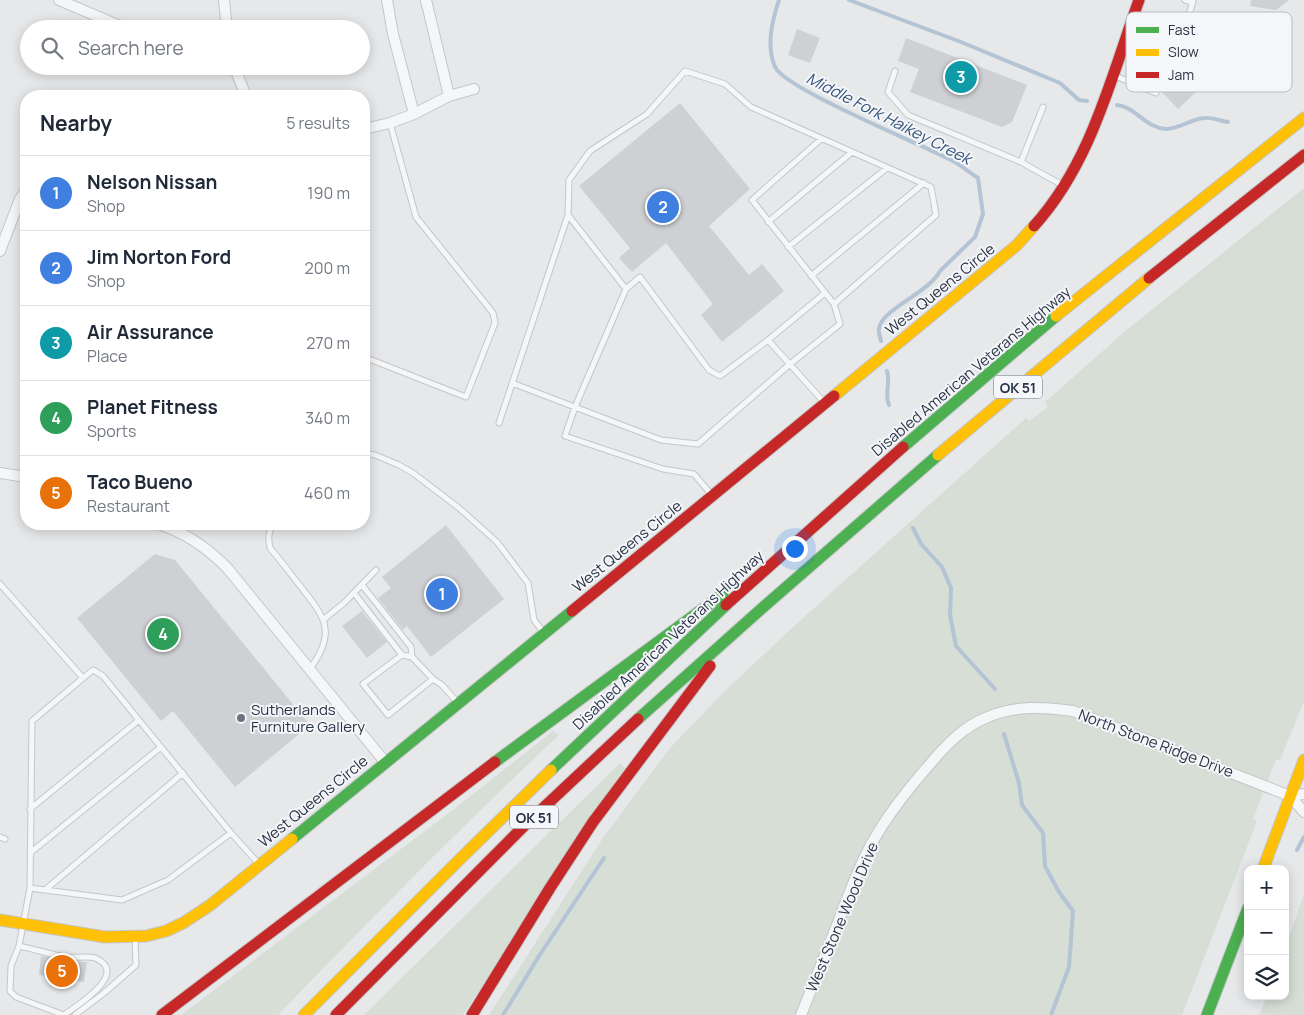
<!DOCTYPE html>
<html lang="en">
<head>
<meta charset="utf-8">
<style>
	:root { --surface:#fff; --page:#f6f6f7; --text:#1f2937; --muted:#747a83; --line:#e0e1e3; --accent:#db2777 }
	body { margin:0; font-family:Manrope,sans-serif; background:var(--page); color:var(--text) }
	.controls { position:absolute; right:15px; bottom:15px; display:grid; overflow:hidden; border-radius:10px; box-shadow:0 2px 12px #0003 }
	.controls button { width:45px; height:45px; display:grid; place-items:center; padding:0; border:0; border-bottom:1px solid var(--line); background:var(--surface); color:var(--text); font:25px sans-serif }
	.you { position:absolute; left:794px; top:548px; width:18px; height:18px; margin:-12px; border:4px solid #fff; border-radius:50%; background:#1a73e8; box-shadow:0 0 0 8px #1a73e833 }
	.badge { display:grid; place-items:center; width:32px; height:32px; border-radius:50%; background:var(--accent); color:#fff; font-size:16px; font-weight:700 }
	.pin { position:absolute; translate:-50% -50%; border:2px solid #fff; box-shadow:0 1px 5px #0006 }
	.list { margin:0; padding:0; list-style:none }
	h2 { display:flex; justify-content:space-between; align-items:center; height:65px; margin:0; padding:0 20px; font-size:21px }
	h2 small { font-size:16px; font-weight:400; color:var(--muted) }
	.list li { display:grid; grid-template-columns:32px 1fr auto; gap:15px; align-items:center; box-sizing:border-box; height:75px; padding:0 20px; border-top:1px solid var(--line) }
	.list b { display:block; font-size:19px; white-space:nowrap }
	.list p { margin:0; font-size:16px; white-space:nowrap; color:var(--muted) }
	.list em { font-size:16px; font-style:normal; color:var(--muted) }
	.icon { flex:none; width:28px; height:28px; fill:none; stroke:currentColor; stroke-width:2; stroke-linecap:round; stroke-linejoin:round }
	.map { position:relative; flex:none; width:1304px; height:1015px; overflow:hidden }
	.search { position:absolute; background:var(--surface); box-shadow:0 2px 12px #0003; left:20px; top:20px; width:350px; height:55px; display:flex; align-items:center; gap:12px; box-sizing:border-box; padding:0 18px; border-radius:28px; color:var(--muted); font-size:19px }
	.panel { position:absolute; background:var(--surface); box-shadow:0 2px 12px #0003; left:20px; top:90px; width:350px; height:440px; border-radius:20px }
	.map>svg:first-child { display:block }
</style>
</head>
<body>
<div class="map">
<svg width="1304" height="1015" viewBox="0 0 1304 1015">
	<rect width="100%" height="100%" fill="#e6e8ea"/>
	<path fill="#d6ded6" d="M1304,188V701L1280,760L1276,759L1253,819L1257,821L1182,1015H489L603,838L670,748L724,692L793,627L1026,418L1029,421L1048,407L1045,402L1129,328Z
		M553,731L559,735C462,826 370,920 278,1015H181L462,803Z
		M620,763L625,768L463,1015H364Z
		M1304,894V1015H1259L1267,996H1285V949Z"/>
	<g fill="none" stroke-linecap="round" stroke-linejoin="round">
		<path stroke="#b4c4d5" stroke-width="4" d="M779,0C772,21 766,46 775,67C785,89 923,145 953,161C962,166 970,173 978,178L983,214L975,237L940,271C929,293 881,309 879,329C878,332 880,337 881,341
			M849,0L961,42L1060,83L1079,100L1087,101
			M1117,105C1136,107 1144,127 1166,129C1179,129 1191,119 1204,118C1211,117 1221,121 1228,122
			M887,371C891,383 884,394 889,405
			M913,528L921,544L942,567L951,588L950,615L956,646L995,689
			M1004,734L1019,783L1022,805L1043,833L1045,866L1059,892L1073,911L1069,967L1051,1015
			M1297,850L1304,837
			M503,1015L539,956L604,858"/>
	</g>
	<path fill="#ced0d3" d="M1251,0H1289L1276,10L1250,6Z
		M797,29L820,38L810,63L788,55Z
		M1205,36H1214L1233,57L1178,109L1162,92L1173,82L1174,66Z
		M906,38L1027,85L1012,122L1002,127L910,92L919,69L898,61Z
		M680,103L750,189L709,226L749,275L762,264L784,291L722,342L701,315L713,304L666,243L632,272L619,258L630,248L579,186Z
		M446,525L504,599L431,657L407,626L403,630L378,598L391,588L382,577Z
		M155,554L175,560L310,725L235,787L173,711L161,721L77,618Z
		M362,611L387,642L367,658L342,626Z
		M41,956L64,961L87,962L84,982L62,979V982L49,980V976L39,975Z"/>
	<g fill="none" stroke-linecap="round" stroke-linejoin="round">
		<g stroke="#c4c6c8" stroke-width="7">
			<path id="lane" d="M895,71L888,92L908,115L1021,162L1064,186
				M1113,75L1156,93L1178,46L1193,2L1185,0
				M1021,162L1043,107
				M568,215L626,289L640,277L709,370L720,376L768,340L825,293
				M768,222L852,152
				M788,247L887,168
				M811,276L924,183
				M626,289L575,407L565,436L663,469L694,474L711,494
				M768,340L823,401
				M364,357L466,397L495,323L493,313L416,217L390,123
				M512,383L661,440L698,444L790,364L840,324L834,304L752,200L821,139
				M499,423L568,215L569,180L590,151L647,114L685,71L725,84L751,107L931,187L936,215L834,304
				M364,453L375,455L399,465L413,473L459,508L497,542L528,583L534,620L544,633
				M273,524C268,533 268,538 270,548C282,562 293,577 304,591C311,600 319,609 323,620C330,637 319,657 309,670
				M0,584L83,678L32,721L30,888L19,946L11,966L10,991L16,997L64,1015
				M362,585L411,647L412,657
				M354,593L402,655L412,657L433,679L442,685L458,703
				M323,620L344,603L376,570
				M402,655L363,684L388,715L433,679
				M83,678L93,670L103,676L231,833L258,863
				M30,809L139,720
				M0,837L5,839
				M30,853L161,747
				M30,888L122,900L168,880L231,833
				M45,890L183,773
				M19,946C34,949 49,954 64,957C73,958 89,956 95,958C131,973 76,1006 64,1015
				M75,1015L104,993L136,965L135,939"/>
		</g>
		<g stroke="#c4c6c8" stroke-width="12">
			<path id="street" d="M59,0L127,29
				M224,0L227,29
				M387,0L393,34L414,114
				M426,0L449,96
				M234,66L246,96
				M364,129L390,123L414,114L449,96L474,89
				M0,251L20,199L26,190
				M0,473L26,477
				M159,524C186,533 208,548 228,569L385,762
				M1290,796L1304,794
				M801,1015C814,983 826,952 839,920C849,894 858,868 872,843C888,814 908,789 930,764C946,745 964,726 988,717C1015,705 1045,707 1073,711L1290,796L1304,812"/>
		</g>
		<g stroke="#c4c6c8" stroke-width="13">
			<path id="fast" d="M903,447L1056,316
				M638,719L760,610L938,455
				M495,762L723,594
				M551,770L726,605
				M292,839L572,611
				M1207,1015L1248,908"/>
		</g>
		<g stroke="#c4c6c8" stroke-width="13">
			<path id="slow" d="M1056,316L1304,118
				M834,396L1017,245L1034,226
				M938,455L1149,278
				M1263,869L1304,760
				M0,920L105,937L146,936L166,931L183,923L209,906L292,839
				M304,1015L457,862L551,770"/>
		</g>
		<g stroke="#c4c6c8" stroke-width="13">
			<path id="jam" d="M1034,226C1091,163 1111,78 1139,0
				M1149,278L1304,155
				M726,605L903,447
				M572,611L834,396
				M162,1015L495,762
				M336,1015L525,825L638,719
				M472,1015L550,888L593,822L710,666"/>
		</g>
		<use href="#lane" stroke="#f5f6f7" stroke-width="5"/>
		<use href="#street" stroke="#f5f6f7" stroke-width="10"/>
		<use href="#fast" stroke="#4caf50" stroke-width="11"/>
		<use href="#slow" stroke="#ffc107" stroke-width="11"/>
		<use href="#jam" stroke="#c62828" stroke-width="11"/>
	</g>
	<circle fill="#6c737f" stroke="#f4f6f9" stroke-width="2" cx="241" cy="718" r="5"/>
	<g text-anchor="middle" dominant-baseline="central" stroke-width="4" stroke-linejoin="round" paint-order="stroke">
		<g fill="#f4f6f9" stroke="#676e7b" stroke-width="1">
			<rect x="994" y="375.5" width="48" height="23" rx="4"/>
			<rect x="510" y="805.5" width="48" height="23" rx="4"/>
		</g>
		<g font-size="14" font-weight="bold" fill="#2b3445">
			<text x="1018" y="387">OK 51</text>
			<text x="534" y="817">OK 51</text>
		</g>
		<g font-size="15" fill="#2b3445" stroke="#f4f6f9">
			<text transform="translate(940 289) rotate(-39)">West Queens Circle</text>
			<text transform="translate(971 371) rotate(-40)">Disabled American Veterans Highway</text>
			<text transform="translate(627 546) rotate(-39)">West Queens Circle</text>
			<text transform="translate(668 640) rotate(-43)">Disabled American Veterans Highway</text>
			<text transform="translate(1156 743) rotate(21)">North Stone Ridge Drive</text>
			<text transform="translate(313 801) rotate(-39)">West Queens Circle</text>
			<text transform="translate(842 917) rotate(-67)">West Stone Wood Drive</text>
		</g>
		<g font-size="15" fill="#2b3445" stroke="#f4f6f9" text-anchor="start">
			<text x="251" y="709">Sutherlands<tspan x="251" dy="17">Furniture Gallery</tspan></text>
		</g>
		<g font-size="16" font-style="italic" fill="#34527a" stroke="#f4f6f9">
			<text transform="translate(889 118) rotate(27)">Middle Fork Haikey Creek</text>
		</g>
	</g>
	<rect x="1126" y="12" width="166" height="80" rx="8" fill="#f4f6f9" stroke="#b8bcc3" stroke-width="1"/>
	<rect x="1136" y="27" width="23" height="6" fill="#4caf50"/>
	<rect x="1136" y="49" width="23" height="7" fill="#ffc107"/>
	<rect x="1136" y="72" width="23" height="6" fill="#c62828"/>
	<g font-size="14" fill="#2b3445">
		<text x="1168" y="35">Fast</text>
		<text x="1168" y="57">Slow</text>
		<text x="1168" y="80">Jam</text>
	</g>
</svg>
<div class="controls">
<button>+</button>
<button>−</button>
<button><svg class="icon" aria-label="layers" viewBox="0 0 24 24"><path d="M12 4l9 5-9 5-9-5zM3 14l9 5 9-5"/></svg></button>
</div>
<div class="you"></div>
<div class="pin badge" style="left:442px;top:594px;background:#3f7fe0">1</div>
<div class="pin badge" style="left:663px;top:207px;background:#3f7fe0">2</div>
<div class="pin badge" style="left:961px;top:77px;background:#0f9aa8">3</div>
<div class="pin badge" style="left:163px;top:634px;background:#2e9e5b">4</div>
<div class="pin badge" style="left:62px;top:971px;background:#e8710a">5</div>
<div class="search"><svg class="icon" aria-label="search" viewBox="0 0 24 24"><circle cx="10" cy="10" r="6"/><path d="M15 15l6 6"/></svg>Search here</div>
<section class="panel">
<h2>Nearby<small>5 results</small></h2>
<ul class="list">
<li><span class="badge" style="background:#3f7fe0">1</span><div><b>Nelson Nissan</b><p>Shop</p></div><em>190 m</em></li>
<li><span class="badge" style="background:#3f7fe0">2</span><div><b>Jim Norton Ford</b><p>Shop</p></div><em>200 m</em></li>
<li><span class="badge" style="background:#0f9aa8">3</span><div><b>Air Assurance</b><p>Place</p></div><em>270 m</em></li>
<li><span class="badge" style="background:#2e9e5b">4</span><div><b>Planet Fitness</b><p>Sports</p></div><em>340 m</em></li>
<li><span class="badge" style="background:#e8710a">5</span><div><b>Taco Bueno</b><p>Restaurant</p></div><em>460 m</em></li>
</ul>
</section>
</div>
</body>
</html>
